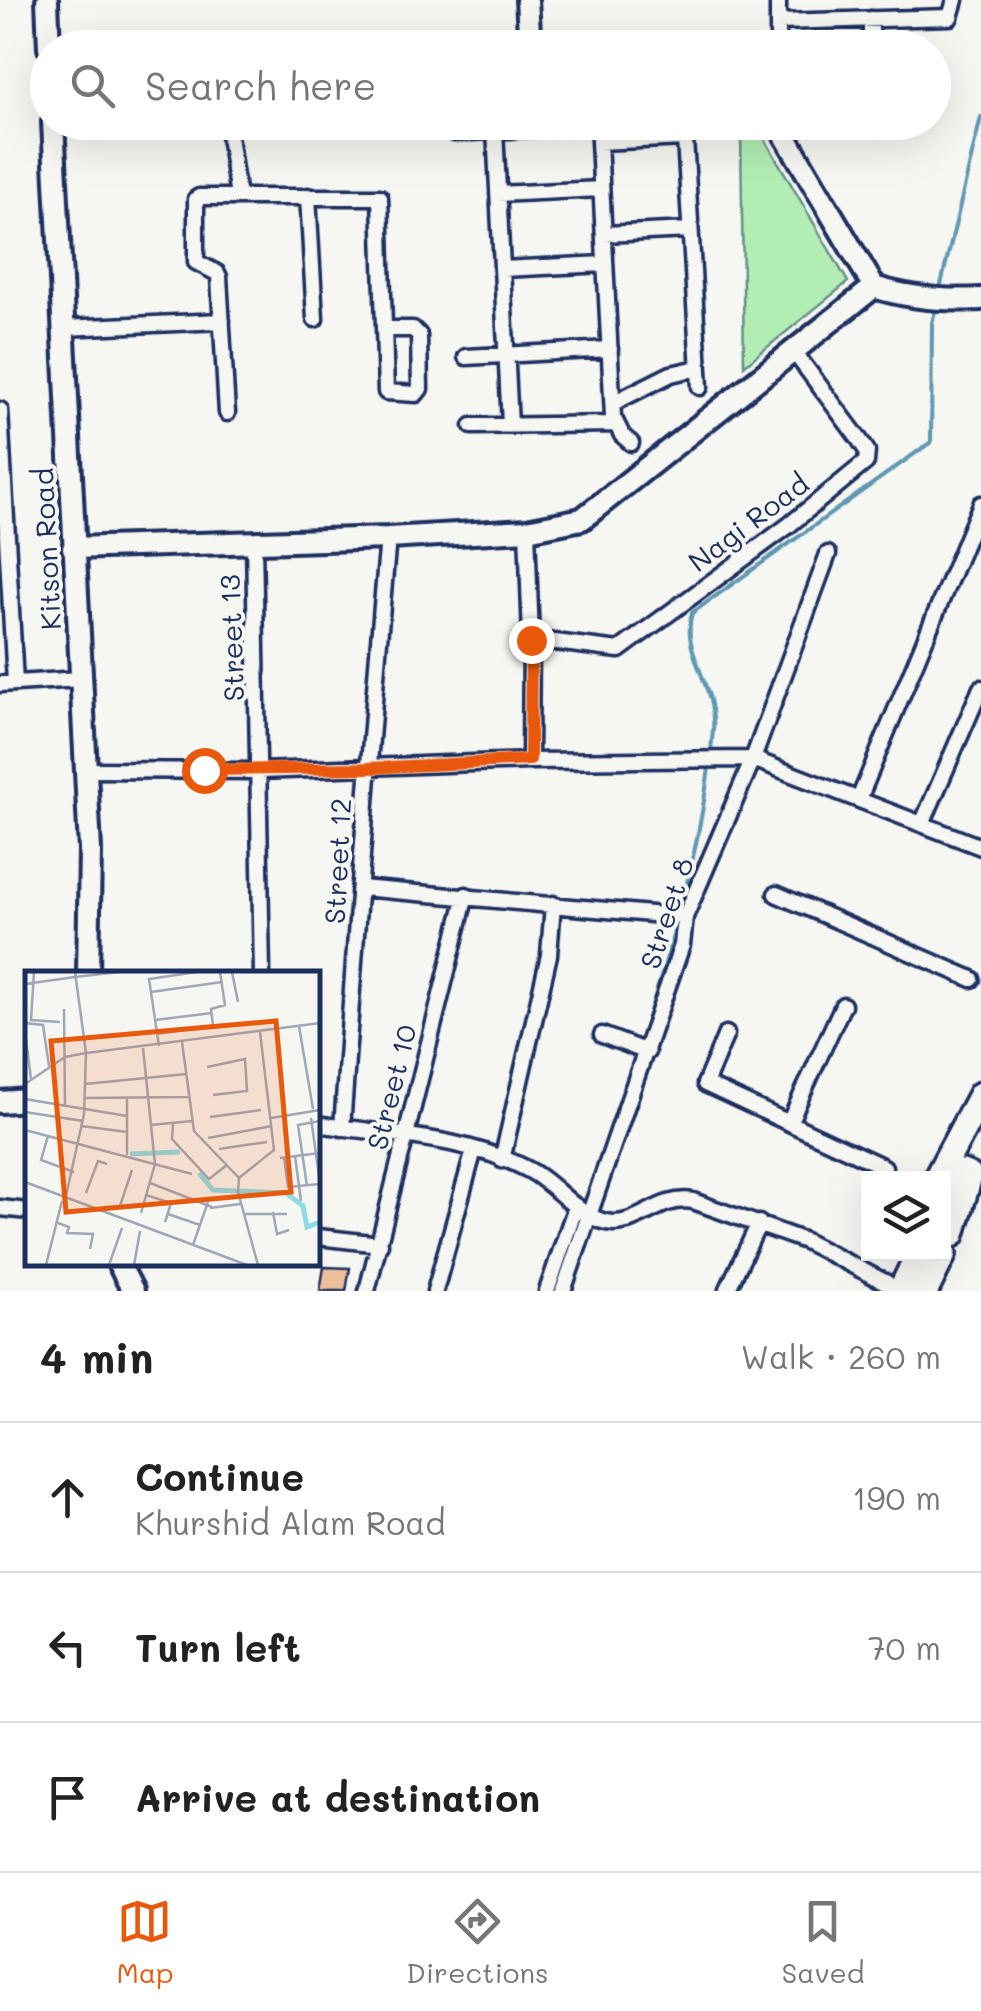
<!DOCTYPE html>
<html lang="en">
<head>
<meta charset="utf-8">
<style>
	:root { --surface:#fff; --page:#f6f6f6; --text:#222; --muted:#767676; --line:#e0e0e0; --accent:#ea580c }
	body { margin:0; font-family:Mali,sans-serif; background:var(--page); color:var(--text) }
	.controls { position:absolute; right:30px; bottom:30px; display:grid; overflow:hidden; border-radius:0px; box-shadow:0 10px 40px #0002 }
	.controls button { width:90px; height:90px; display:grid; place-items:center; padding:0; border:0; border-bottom:2px solid var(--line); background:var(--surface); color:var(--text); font:50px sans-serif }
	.stop { position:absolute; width:30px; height:30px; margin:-22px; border:8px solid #ea580c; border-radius:50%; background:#fff }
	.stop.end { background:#ea580c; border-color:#fff; box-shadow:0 2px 10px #0008 }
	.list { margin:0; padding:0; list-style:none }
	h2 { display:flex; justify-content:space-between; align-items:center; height:130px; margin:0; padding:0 40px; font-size:42px }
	h2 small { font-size:32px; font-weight:400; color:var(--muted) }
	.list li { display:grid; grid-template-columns:65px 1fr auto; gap:30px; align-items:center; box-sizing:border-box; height:150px; padding:0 40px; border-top:2px solid var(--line) }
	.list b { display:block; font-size:38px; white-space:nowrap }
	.list p { margin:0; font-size:32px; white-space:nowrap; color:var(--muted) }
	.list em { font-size:32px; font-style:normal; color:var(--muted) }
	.icon { flex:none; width:55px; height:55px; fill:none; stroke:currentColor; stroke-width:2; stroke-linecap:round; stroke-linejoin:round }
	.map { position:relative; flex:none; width:981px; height:1291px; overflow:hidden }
	.search { position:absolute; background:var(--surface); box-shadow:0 10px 40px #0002; left:30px; right:30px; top:30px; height:110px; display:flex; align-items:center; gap:25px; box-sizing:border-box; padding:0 35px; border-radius:55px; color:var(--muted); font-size:38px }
	.sheet { height:580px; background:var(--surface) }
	nav { display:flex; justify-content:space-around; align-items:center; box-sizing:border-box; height:140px; border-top:2px solid var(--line); background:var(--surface); font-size:28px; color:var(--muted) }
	nav a { display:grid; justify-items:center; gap:5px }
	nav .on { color:var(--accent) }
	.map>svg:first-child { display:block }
</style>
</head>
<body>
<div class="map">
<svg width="981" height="1291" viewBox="0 0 981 1291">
	<rect width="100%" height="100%" fill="#f6f6f2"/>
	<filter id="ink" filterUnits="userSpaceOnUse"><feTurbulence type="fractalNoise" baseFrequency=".01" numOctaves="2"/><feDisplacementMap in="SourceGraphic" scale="20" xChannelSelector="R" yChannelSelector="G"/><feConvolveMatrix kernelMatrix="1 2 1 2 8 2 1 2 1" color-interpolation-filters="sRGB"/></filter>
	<g filter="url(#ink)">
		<path fill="#b2eeb3" stroke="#668e88" stroke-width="2.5" d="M756,124L848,282L744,366L741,131Z"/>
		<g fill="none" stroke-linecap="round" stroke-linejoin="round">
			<path stroke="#5f97b0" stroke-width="4" d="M939,293L981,117
				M640,1044C673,941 704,838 713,730C717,686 680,652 692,613L931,442L932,323L936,307
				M623,1096L637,1053
				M586,1200L598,1166"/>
		</g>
		<path fill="#ecbf9b" stroke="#1b2f5e" stroke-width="2.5" d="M324,1267L350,1268L346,1291H320Z"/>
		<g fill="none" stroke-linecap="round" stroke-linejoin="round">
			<g stroke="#1b2f5e" stroke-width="21">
				<path id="street" d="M871,19V48
					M779,22L950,17L955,0
					M778,48V0
					M227,122L238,197
					M598,122L613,417L622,435L631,443
					M684,122L700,387
					M495,130L510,425
					M454,133L598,125
					M599,142L685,138
					M498,194L601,189
					M308,196L315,319
					M604,234L690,230
					M502,269L605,264
					M63,328L222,321
					M466,357L610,349
					M613,403L671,374L698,368
					M0,410L15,683
					M227,413L219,277L217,273L196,262V199L199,197H380L386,392L416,394L420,389L419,335L413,329H385
					M472,426L615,424
					M527,530L531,639L530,761
					M254,541L262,974
					M531,639L619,650L788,526L866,462L867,451L859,439L792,349
					M0,684L80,679
					M85,770L260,771L530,761L753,759L981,847
					M859,799L981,504
					M922,824L981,688
					M361,888L685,917
					M776,894L972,979
					M726,1034L705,1084L884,1167
					M602,1035L647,1052
					M789,1123L843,1005
					M318,1124C387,1135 465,1136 529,1170C556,1184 575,1215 606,1222C637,1229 658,1195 693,1201L805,1241L887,1283
					M342,1128C356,931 370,734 388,538
					M502,1160L549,955L553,904
					M0,1208L28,1211
					M318,1237L380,1244
					M367,1291L466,895
					M435,1291L474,1150
					M547,1291L576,1206
					M563,1291L682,945L685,917L753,759L828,554
					M727,1291L759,1223"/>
			</g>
			<g stroke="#1b2f5e" stroke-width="28">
				<path id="secondary" d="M47,0L49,48
					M527,0L530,48
					M53,122L90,850L88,974
					M777,122L874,287C908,298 945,301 981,299
					M73,548L388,538L527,530L582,519L874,287
					M0,1102L28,1100
					M119,1264L133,1291"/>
			</g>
			<g stroke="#1b2f5e" stroke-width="32">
				<path id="highway" d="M937,1178L981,1095
					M944,1204L958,1175L962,1173L969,1176L952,1234
					M901,1291L919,1254
					M925,1291L943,1254"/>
			</g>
			<use href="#street" stroke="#f6f6f2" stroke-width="14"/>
			<use href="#secondary" stroke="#f6f6f2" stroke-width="20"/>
			<use href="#highway" stroke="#f6f6f2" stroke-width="25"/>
		</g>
	</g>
	<g fill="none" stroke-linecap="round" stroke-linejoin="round" filter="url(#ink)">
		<path stroke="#ea580c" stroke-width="12" d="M204,770L367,768L530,760L531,640"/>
	</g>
	<g text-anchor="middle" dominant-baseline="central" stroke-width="8" stroke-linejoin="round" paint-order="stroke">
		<g font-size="28" fill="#1b2f5e" stroke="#f6f6f2">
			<text transform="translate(748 522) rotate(-37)">Nagi Road</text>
			<text transform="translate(46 549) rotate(-93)">Kitson Road</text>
			<text transform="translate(231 638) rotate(-92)">Street 13</text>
			<text transform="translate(337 861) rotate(-87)">Street 12</text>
			<text transform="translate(666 913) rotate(-72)">Street 8</text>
			<text transform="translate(391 1087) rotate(-76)">Street 10</text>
		</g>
	</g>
	<g transform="translate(25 971)">
		<rect width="295" height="295" fill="#f6f6f2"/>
		<path fill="none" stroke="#8cdce7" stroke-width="5" d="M105,183L155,181M174,202L188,219L261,222L278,235L282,256L295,251"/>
		<path fill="none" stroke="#9ea6b7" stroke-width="2.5" d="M9,1L6,49L35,51M207,1L213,31M50,6L94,1M0,13L50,6M126,21L197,11M39,38L40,136M130,49L187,42M0,52L18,54L24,95M274,55L288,138M0,60L6,108M132,63L188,55L186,38L200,34L195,1M157,71L169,160L214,207M134,75L124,8L172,1M182,96L220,88L222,120L188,124M0,113L40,86L61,82L50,1M60,113L161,103M60,127L163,126M0,128L102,145M0,141L58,150M185,146L236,139M246,147L295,139M286,147L295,212M148,153L147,168L184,208L202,194M126,154L167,150M56,155L102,161M0,159L167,203M23,165L16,189L49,201M183,167L247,155M194,178L242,171M102,184V127M270,185L276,230M259,186L263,216L295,213M255,187L295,182M0,211L222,294M125,212L187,236M282,215L273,154L295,150M61,222L73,190L82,193M121,224L146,232L140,251M41,225L59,143L61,82L295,52M95,235L107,199M185,237L215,233M248,241L252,263L264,259M116,242L130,193L118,77M143,243L175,254M218,243H262M33,252L44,256L42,262L68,263L65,278M168,274L183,231M21,294L37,230M84,294L97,257M109,294L115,260M233,294L213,221L214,207L249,179L235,61"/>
		<path fill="#e8590c" fill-opacity="0.15" stroke="#e8590c" stroke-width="5" d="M251,50L266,221L41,241L26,70Z"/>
		<rect width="295" height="295" fill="none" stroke="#1b2f5e" stroke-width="5"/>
	</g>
</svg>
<div class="controls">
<button><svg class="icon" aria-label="layers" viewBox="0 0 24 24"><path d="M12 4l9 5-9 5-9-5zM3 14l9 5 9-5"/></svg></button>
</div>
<div class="stop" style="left:204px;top:770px"></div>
<div class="stop end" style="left:531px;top:640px"></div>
<div class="search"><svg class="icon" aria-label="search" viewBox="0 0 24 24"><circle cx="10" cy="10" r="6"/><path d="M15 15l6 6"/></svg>Search here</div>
</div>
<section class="sheet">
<h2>4 min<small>Walk · 260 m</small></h2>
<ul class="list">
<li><svg class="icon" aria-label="ahead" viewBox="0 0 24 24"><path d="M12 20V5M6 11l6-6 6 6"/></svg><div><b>Continue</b><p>Khurshid Alam Road</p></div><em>190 m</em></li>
<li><svg class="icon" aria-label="left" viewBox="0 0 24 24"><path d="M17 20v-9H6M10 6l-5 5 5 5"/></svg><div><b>Turn left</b></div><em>70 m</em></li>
<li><svg class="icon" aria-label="arrive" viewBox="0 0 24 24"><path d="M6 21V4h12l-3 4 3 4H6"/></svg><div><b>Arrive at destination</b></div></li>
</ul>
</section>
<nav>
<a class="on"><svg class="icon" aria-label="map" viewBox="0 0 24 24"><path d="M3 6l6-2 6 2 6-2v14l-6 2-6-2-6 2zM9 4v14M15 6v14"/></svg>Map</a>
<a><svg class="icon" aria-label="directions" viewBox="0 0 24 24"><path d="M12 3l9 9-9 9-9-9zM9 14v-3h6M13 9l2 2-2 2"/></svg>Directions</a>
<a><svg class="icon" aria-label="saved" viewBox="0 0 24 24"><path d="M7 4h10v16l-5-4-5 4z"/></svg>Saved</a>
</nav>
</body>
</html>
